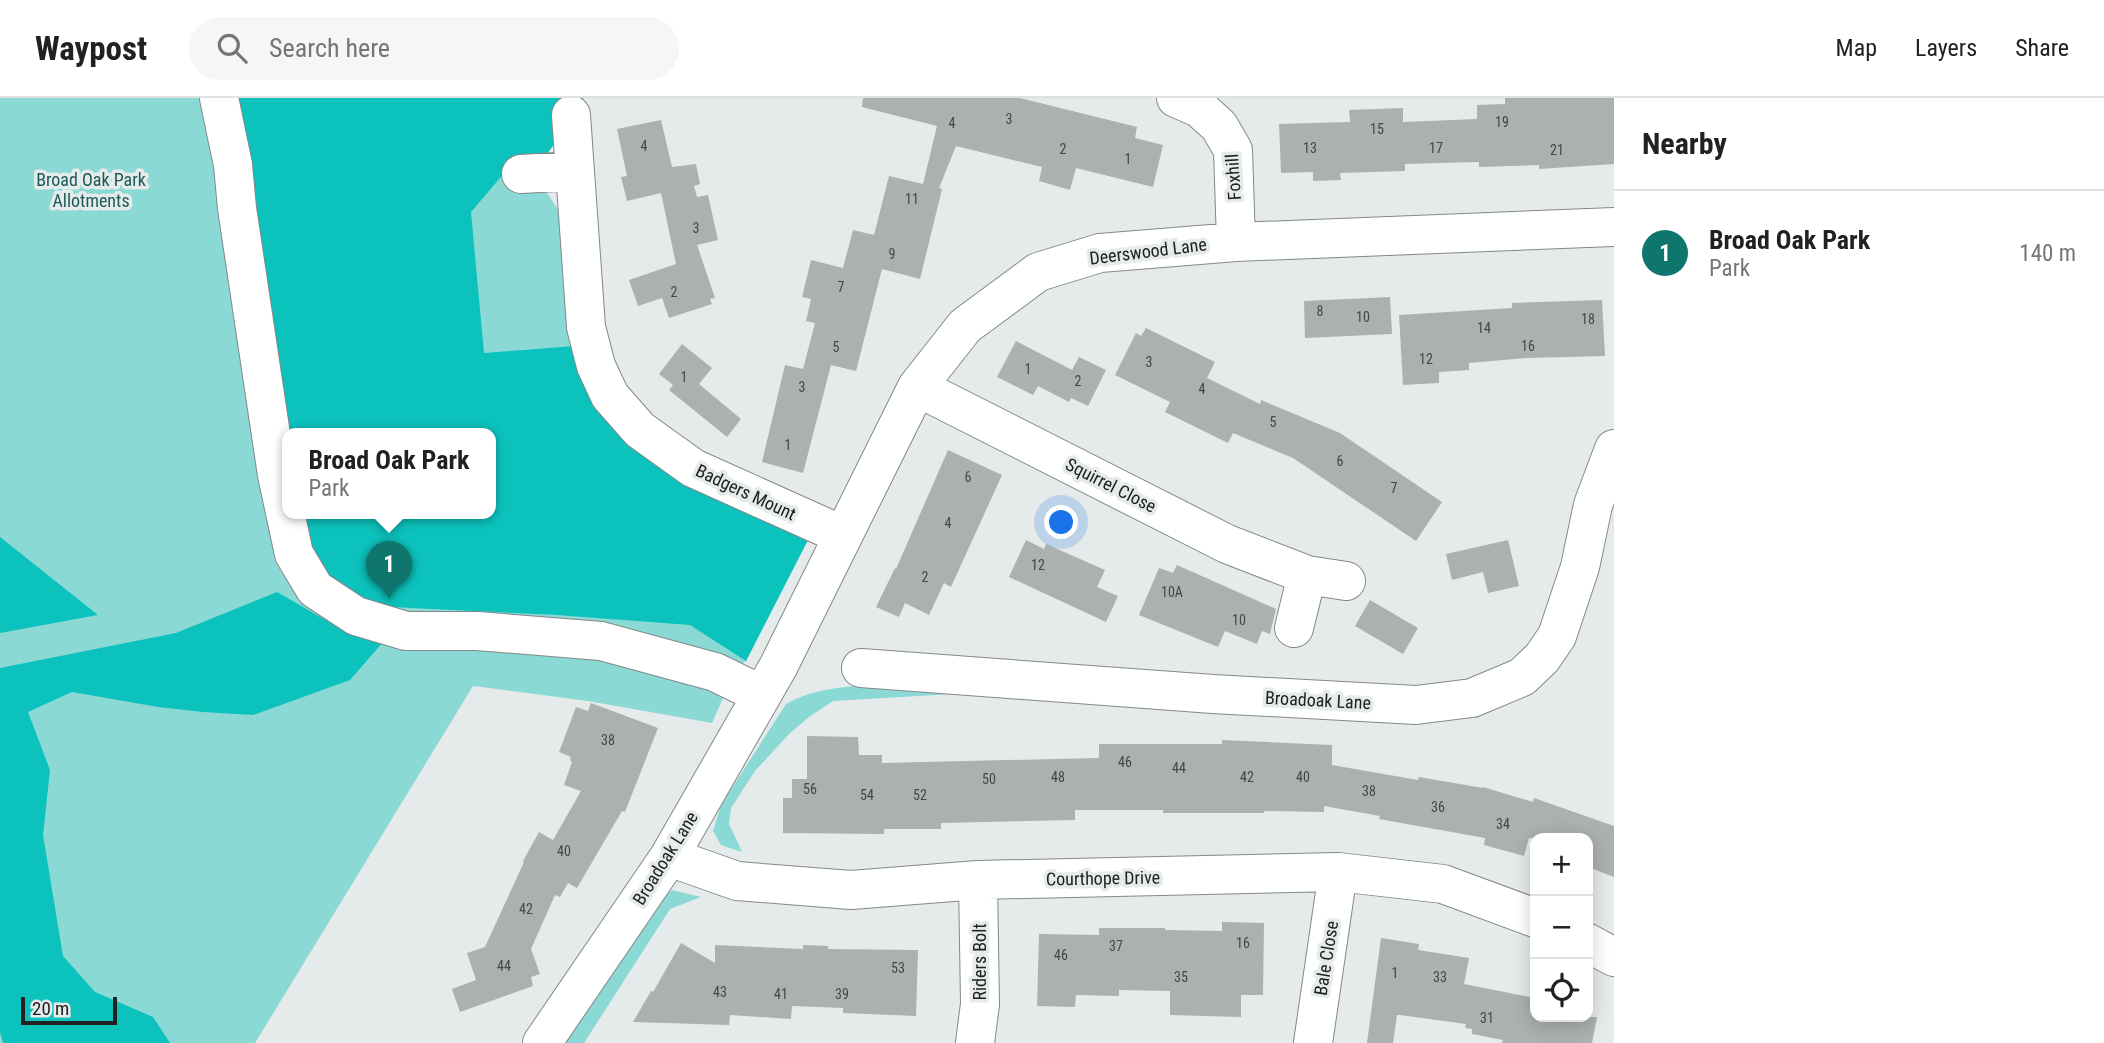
<!DOCTYPE html>
<html lang="en">
<head>
<meta charset="utf-8">
<style>
	:root { --surface:#fff; --page:#f6f6f6; --text:#202124; --muted:#757577; --line:#e0e0e0; --accent:#0f766e }
	body { margin:0; font-family:"Roboto Condensed",sans-serif; background:var(--page); color:var(--text) }
	.controls { position:absolute; right:21px; bottom:21px; display:grid; overflow:hidden; border-radius:14px; box-shadow:0 4px 18px #0003 }
	.controls button { width:63px; height:63px; display:grid; place-items:center; padding:0; border:0; border-bottom:2px solid var(--line); background:var(--surface); color:var(--text); font:35px sans-serif }
	.scale { position:absolute; left:21px; bottom:18px; width:96px; box-sizing:border-box; padding-left:7px; border:4px solid #202222; border-top:0; font-size:19px; line-height:24px; white-space:nowrap; color:#202222; -webkit-text-stroke:5px #e5eaea; paint-order:stroke }
	.you { position:absolute; left:1062px; top:425px; width:24px; height:24px; margin:-18px; border:5px solid #fff; border-radius:50%; background:#1a73e8; box-shadow:0 0 0 10px #1a73e833 }
	.badge { display:grid; place-items:center; width:46px; height:46px; border-radius:50%; background:var(--accent); color:#fff; font-size:23px; font-weight:700 }
	.pin { position:absolute; translate:-50% -58px; filter:drop-shadow(0 2px 4px #0008) }
	.pin::after { content:''; position:absolute; top:37px; width:24px; height:21px; background:inherit; clip-path:polygon(0 0,100% 0,50% 100%) }
	.popup { position:absolute; left:282px; top:330px; width:214px; height:91px; box-sizing:border-box; display:grid; place-content:center; border-radius:14px; background:var(--surface); filter:drop-shadow(0 2px 5px #0005); font-size:23px; white-space:nowrap; color:var(--muted) }
	.popup b { font-size:26px; color:var(--text) }
	.popup::after { content:''; position:absolute; left:50%; top:100%; margin-left:-14px; border:14px solid transparent; border-top-color:var(--surface) }
	.list { margin:0; padding:0; list-style:none }
	h2 { display:flex; justify-content:space-between; align-items:center; height:91px; margin:0; padding:0 28px; font-size:30px }
	h2 small { font-size:23px; font-weight:400; color:var(--muted) }
	.list li { display:grid; grid-template-columns:46px 1fr auto; gap:21px; align-items:center; box-sizing:border-box; height:126px; padding:0 28px; border-top:2px solid var(--line) }
	.list b { display:block; font-size:26px; white-space:nowrap }
	.list p { margin:0; font-size:23px; white-space:nowrap; color:var(--muted) }
	.list em { font-size:23px; font-style:normal; color:var(--muted) }
	.icon { flex:none; width:38px; height:38px; fill:none; stroke:currentColor; stroke-width:2; stroke-linecap:round; stroke-linejoin:round }
	.map { position:relative; flex:none; width:1614px; height:945px; overflow:hidden }
	header { display:flex; align-items:center; gap:42px; box-sizing:border-box; height:98px; padding:0 35px; background:var(--surface); border-bottom:2px solid var(--line) }
	header strong { font-size:33px }
	nav { display:flex; gap:38px; margin-inline-start:auto; font-size:24px }
	.search { width:490px; height:63px; background:var(--page); display:flex; align-items:center; gap:18px; box-sizing:border-box; padding:0 24px; border-radius:38px; color:var(--muted); font-size:26px }
	main { display:flex }
	aside { flex:1; background:var(--surface) }
	.map>svg:first-child { display:block }
</style>
</head>
<body>
<header>
<strong>Waypost</strong>
<div class="search"><svg class="icon" aria-label="search" viewBox="0 0 24 24"><circle cx="10" cy="10" r="6"/><path d="M15 15l6 6"/></svg>Search here</div>
<nav><a>Map</a><a>Layers</a><a>Share</a></nav>
</header>
<main>
<div class="map">
<svg width="1614" height="945" viewBox="0 0 1614 945">
	<rect width="100%" height="100%" fill="#e5eaea"/>
	<path fill="#8ad9d5" fill-rule="evenodd" d="M0,0H584L557,14L516,92L547,95L563,119L584,278L809,440L746,563L736,571L712,625L588,603L473,588L255,945H0ZM288,335H490V415H288Z
		M858,588L952,593V596L833,603L809,619L789,636L755,673L731,710L729,726L742,754L721,747L713,733L721,707L786,606C810,593 831,590 858,588Z
		M672,792L701,799L670,811L584,945H560L659,801Z"/>
	<path fill="#0cc2bd" d="M239,0H584L557,14V42L545,59L517,60L471,114L484,255L574,248L584,278L809,440L746,563L690,527L557,517L371,508L339,495L313,461L304,415H490V335H288L245,71Z
		M0,439L98,517L0,535Z
		M277,494L341,531L384,543L350,582L253,617L203,614L158,609L72,594L28,614L50,672L43,737L63,858L95,894L153,919L170,945H3L0,934V570L176,535Z"/>
	<path fill="#abb0b0" d="M863,0H1020L1137,29L1135,40L1163,47L1153,89L1076,70L1070,92L1039,83L1042,69L956,48L939,90L942,91L920,181L882,171L856,273L831,267L803,375L762,364L785,267L803,271L815,225L806,223L811,201L802,199L811,162L843,170L853,132L874,137L889,78L923,86L937,28L862,9Z
		M1505,0H1614V66L1539,71V67L1479,69V64L1405,66V73L1340,75L1341,82L1313,83V74L1281,75L1279,26L1350,24L1349,12L1403,10V24L1477,21V7L1505,6Z
		M661,22L672,69L696,66L700,86L694,88L697,99L708,97L718,142L697,147L715,200L710,201L712,206L669,220L662,200L638,208L629,182L676,166L661,95L627,103L621,79L627,78L617,31Z
		M1390,199L1392,236L1305,240L1304,203Z
		M1602,202L1605,258L1526,260L1469,265V272L1439,274V285L1403,287L1399,217L1512,210V205Z
		M1146,230L1215,264L1207,280L1260,306L1261,302L1340,335L1442,404L1416,443L1293,360L1233,335L1228,345L1165,314L1170,304L1115,277L1136,235L1141,238Z
		M1016,243L1072,272L1079,259L1106,272L1088,308L1071,300L1069,304L1038,288L1033,297L997,279Z
		M682,246L712,270L699,286L741,321L727,339L669,292L673,287L659,276Z
		M948,352L1002,377L951,489L944,485L929,517L905,505L899,519L876,509L895,470L896,471Z
		M1026,442L1044,451L1046,446L1105,472L1097,489L1118,498L1106,524L1009,479Z
		M1508,442L1519,488L1488,495L1483,474L1452,482L1446,456Z
		M1177,467L1276,511L1270,536L1262,533L1257,546L1225,533L1218,549L1139,517L1159,470L1173,475Z
		M1370,502L1418,530L1403,556L1355,528Z
		M591,605L658,630L625,714L622,713L577,790L568,785L560,799L555,797L531,851L540,876L531,879L533,888L460,914L452,891L476,882L467,855L485,849L524,764L523,763L539,734L553,742L581,693L564,687L572,664L570,662L571,659L559,654L576,609L588,613Z
		M807,638L858,639L859,657H882V665L1099,660V646H1222V642L1332,647V667L1418,682L1419,679L1483,690V689L1533,704L1534,700L1614,728V779L1588,769V740H1529L1524,758L1484,747L1485,740L1379,721L1380,718L1324,708V714L1264,713V715H1163V712H1075V722L941,725V731H884V736L783,735V700H792V681H807Z
		M1222,824L1264,825L1263,897H1241V919L1170,917V893L1119,892V898L1076,897L1075,909L1037,908L1039,836L1099,837V830H1165V832L1222,833Z
		M1381,840L1419,846L1418,852L1469,860L1464,886L1535,900V919H1597L1592,945H1502L1503,942L1472,936V931L1465,930L1466,926L1400,917H1397L1393,945H1367Z
		M681,845L715,865V847L803,851V847L828,848V851L918,852L916,918L843,915V910L792,908L791,921L730,917L729,927L633,924L651,893L653,894Z"/>
	<g fill="none" stroke-linecap="round" stroke-linejoin="round">
		<g stroke="#838888" stroke-width="40">
			<path id="minor" d="M219,0L233,67L237,110L277,377L294,456L315,491L356,518L406,533H477L601,543L715,574L762,597
				M1176,0L1199,10L1219,28L1233,52L1236,144
				M571,17L586,229L596,268L610,298L640,332L693,370L842,437
				M521,76L575,73
				M917,289L1227,446L1307,477L1346,483
				M1294,530L1307,477
				M861,570L1213,596L1416,607L1472,600L1522,579L1542,560L1557,538L1580,469L1593,407L1614,351
				M669,759L737,783L851,792L978,782L1338,774L1443,786L1535,820
				M1588,845L1614,859
				M542,945L669,759L778,569L917,289L965,228L1038,174L1100,155L1236,144L1614,129
				M975,945L980,906L978,782
				M1313,945L1338,774"/>
		</g>
		<use href="#minor" stroke="#fff" stroke-width="38"/>
	</g>
	<g text-anchor="middle" dominant-baseline="central" stroke-width="7" stroke-linejoin="round" paint-order="stroke">
		<g font-size="14" fill="#434646">
			<text x="1009" y="21">3</text>
			<text x="1502" y="24">19</text>
			<text x="952" y="25">4</text>
			<text x="1377" y="31">15</text>
			<text x="644" y="48">4</text>
			<text x="1310" y="50">13</text>
			<text x="1436" y="50">17</text>
			<text x="1063" y="51">2</text>
			<text x="1557" y="52">21</text>
			<text x="1128" y="61">1</text>
			<text x="912" y="101">11</text>
			<text x="696" y="130">3</text>
			<text x="892" y="156">9</text>
			<text x="841" y="189">7</text>
			<text x="674" y="194">2</text>
			<text x="1320" y="213">8</text>
			<text x="1363" y="219">10</text>
			<text x="1588" y="221">18</text>
			<text x="1484" y="230">14</text>
			<text x="1528" y="248">16</text>
			<text x="836" y="249">5</text>
			<text x="1426" y="261">12</text>
			<text x="1149" y="264">3</text>
			<text x="1028" y="271">1</text>
			<text x="684" y="279">1</text>
			<text x="1078" y="283">2</text>
			<text x="802" y="289">3</text>
			<text x="1202" y="291">4</text>
			<text x="1273" y="324">5</text>
			<text x="788" y="347">1</text>
			<text x="1340" y="363">6</text>
			<text x="968" y="379">6</text>
			<text x="1394" y="390">7</text>
			<text x="948" y="425">4</text>
			<text x="1038" y="467">12</text>
			<text x="925" y="479">2</text>
			<text x="1172" y="494">10A</text>
			<text x="1239" y="522">10</text>
			<text x="608" y="642">38</text>
			<text x="1125" y="664">46</text>
			<text x="1179" y="670">44</text>
			<text x="1058" y="679">48</text>
			<text x="1247" y="679">42</text>
			<text x="1303" y="679">40</text>
			<text x="989" y="681">50</text>
			<text x="810" y="691">56</text>
			<text x="1369" y="693">38</text>
			<text x="867" y="697">54</text>
			<text x="920" y="697">52</text>
			<text x="1438" y="709">36</text>
			<text x="1503" y="726">34</text>
			<text x="564" y="753">40</text>
			<text x="526" y="811">42</text>
			<text x="1243" y="845">16</text>
			<text x="1116" y="848">37</text>
			<text x="1061" y="857">46</text>
			<text x="504" y="868">44</text>
			<text x="898" y="870">53</text>
			<text x="1395" y="875">1</text>
			<text x="1181" y="879">35</text>
			<text x="1440" y="879">33</text>
			<text x="720" y="894">43</text>
			<text x="781" y="896">41</text>
			<text x="842" y="896">39</text>
			<text x="1487" y="920">31</text>
		</g>
		<g font-size="18" fill="#202222" stroke="#e5eaea">
			<text transform="translate(1233 79) rotate(-94)">Foxhill</text>
			<text transform="translate(1148 153) rotate(-7)">Deerswood Lane</text>
			<text transform="translate(1111 387) rotate(27)">Squirrel Close</text>
			<text transform="translate(746 394) rotate(25)">Badgers Mount</text>
			<text transform="translate(1318 602) rotate(3)">Broadoak Lane</text>
			<text transform="translate(665 760) rotate(-58)">Broadoak Lane</text>
			<text transform="translate(1103 780) rotate(-1)">Courthope Drive</text>
			<text transform="translate(1326 860) rotate(-81)">Bale Close</text>
			<text transform="translate(979 864) rotate(-90)">Riders Bolt</text>
		</g>
		<g font-size="18" fill="#1c5a58" stroke="#e5eaea">
			<text x="91" y="81">Broad Oak Park<tspan x="91" dy="21">Allotments</tspan></text>
		</g>
	</g>
</svg>
<div class="controls">
<button>+</button>
<button>−</button>
<button><svg class="icon" aria-label="locate" viewBox="0 0 24 24"><circle cx="12" cy="12" r="6"/><path d="M12 2v4M12 18v4M2 12h4M18 12h4"/></svg></button>
</div>
<div class="scale">20 m</div>
<div class="you"></div>
<div class="pin badge" style="left:389px;top:501px">1</div>
<div class="popup"><b>Broad Oak Park</b>Park</div>
</div>
<aside>
<h2>Nearby<small></small></h2>
<ul class="list">
<li><span class="badge">1</span><div><b>Broad Oak Park</b><p>Park</p></div><em>140 m</em></li>
</ul>
</aside>
</main>
</body>
</html>
